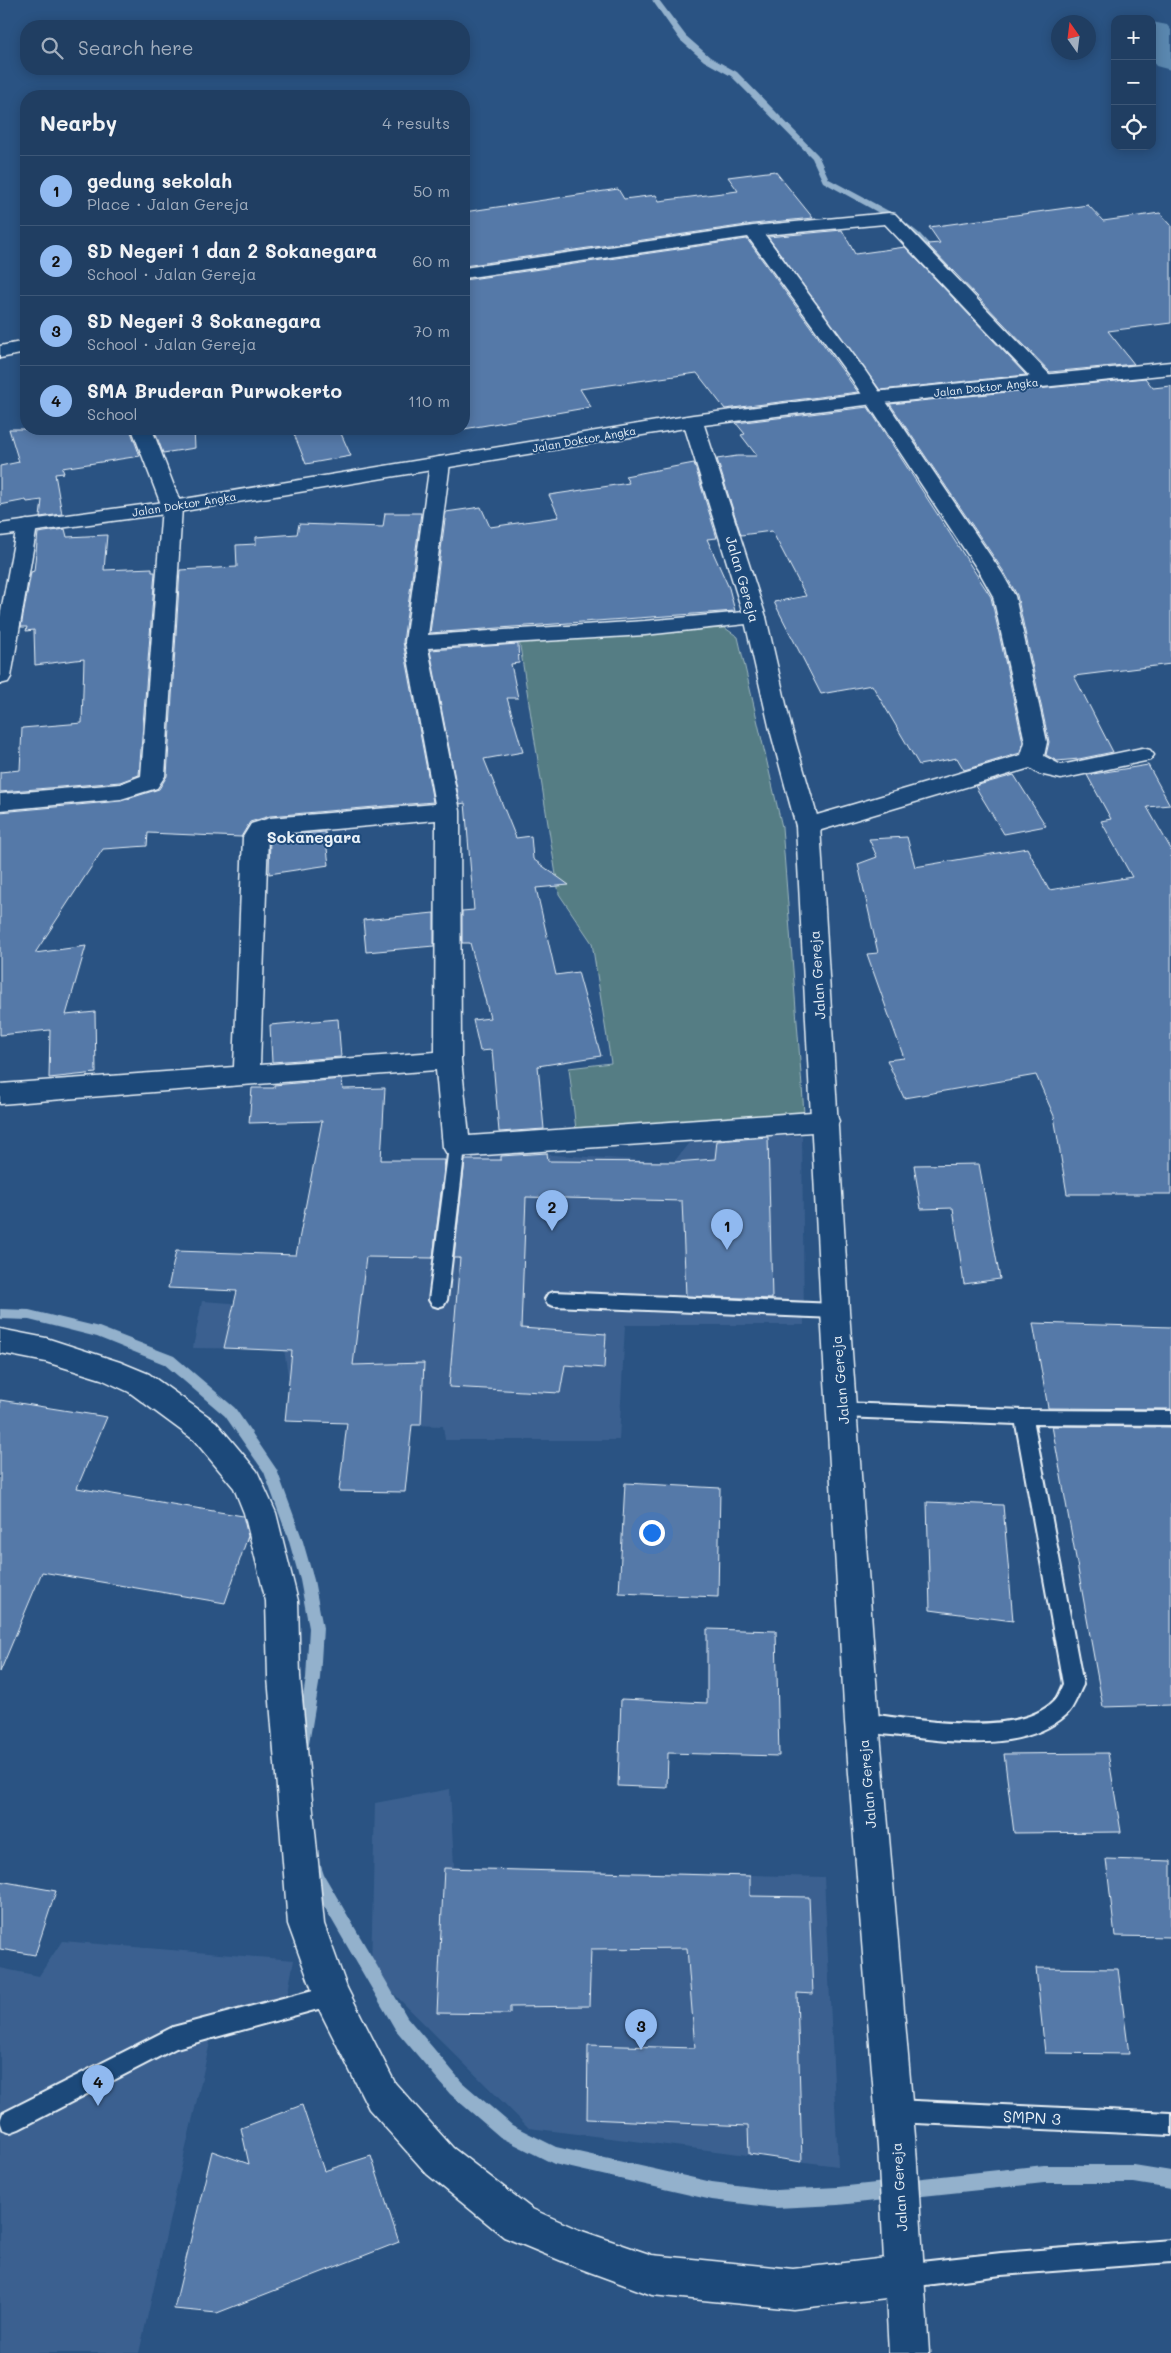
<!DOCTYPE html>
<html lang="en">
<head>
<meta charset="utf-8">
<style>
	:root { --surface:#203e62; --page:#2d496b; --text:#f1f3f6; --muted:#a2aebe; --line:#3d5777; --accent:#90b9f0 }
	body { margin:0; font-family:Mali,sans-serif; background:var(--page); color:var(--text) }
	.controls { position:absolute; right:15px; top:15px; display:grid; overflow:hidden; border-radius:10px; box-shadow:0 2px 12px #0003 }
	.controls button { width:45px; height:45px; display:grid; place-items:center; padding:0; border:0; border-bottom:1px solid var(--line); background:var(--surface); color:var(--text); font:25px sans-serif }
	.compass { position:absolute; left:1051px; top:15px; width:45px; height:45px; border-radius:50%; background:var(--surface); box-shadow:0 2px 12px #0003; rotate:346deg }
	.you { position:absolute; left:651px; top:1532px; width:18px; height:18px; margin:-12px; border:4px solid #fff; border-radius:50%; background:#1a73e8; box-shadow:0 0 0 8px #1a73e833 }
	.badge { display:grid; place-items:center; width:32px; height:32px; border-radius:50%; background:var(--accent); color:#111; font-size:16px; font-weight:700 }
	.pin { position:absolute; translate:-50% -41px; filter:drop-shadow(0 1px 2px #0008) }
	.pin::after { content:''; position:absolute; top:26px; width:18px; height:15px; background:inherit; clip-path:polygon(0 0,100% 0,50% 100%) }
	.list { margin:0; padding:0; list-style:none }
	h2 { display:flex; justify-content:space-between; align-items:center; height:65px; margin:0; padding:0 20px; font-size:21px }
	h2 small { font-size:16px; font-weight:400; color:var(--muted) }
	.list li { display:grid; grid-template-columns:32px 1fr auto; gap:15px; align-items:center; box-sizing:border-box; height:70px; padding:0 20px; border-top:1px solid var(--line) }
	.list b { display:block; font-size:19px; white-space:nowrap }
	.list p { margin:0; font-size:16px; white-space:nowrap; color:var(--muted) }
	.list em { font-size:16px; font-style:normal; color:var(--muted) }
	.icon { flex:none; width:28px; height:28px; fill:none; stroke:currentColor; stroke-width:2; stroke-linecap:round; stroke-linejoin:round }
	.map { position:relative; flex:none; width:1171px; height:2353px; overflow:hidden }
	.search { position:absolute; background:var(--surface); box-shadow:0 2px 12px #0003; left:20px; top:20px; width:450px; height:55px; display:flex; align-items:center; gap:12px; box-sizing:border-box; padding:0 18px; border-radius:20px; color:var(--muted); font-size:19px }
	.panel { position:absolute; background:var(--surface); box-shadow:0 2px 12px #0003; left:20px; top:90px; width:450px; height:345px; border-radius:20px }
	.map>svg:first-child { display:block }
</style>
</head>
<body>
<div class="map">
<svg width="1171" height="2353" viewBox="0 0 1171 2353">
	<rect width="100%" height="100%" fill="#2a5383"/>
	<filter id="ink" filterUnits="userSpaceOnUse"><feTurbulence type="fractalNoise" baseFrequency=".02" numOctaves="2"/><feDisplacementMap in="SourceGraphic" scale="10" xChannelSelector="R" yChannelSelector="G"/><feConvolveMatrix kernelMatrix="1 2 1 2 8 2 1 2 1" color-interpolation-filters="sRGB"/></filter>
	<g filter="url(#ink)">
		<path fill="#3b6190" d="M694,1136H802L804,1325H625L619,1440H445L443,1426L285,1421L289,1382L284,1349L193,1348L202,1301L286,1307L314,1160H468L469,1150L674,1162Z
			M450,1789L454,1867L824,1877L838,2166L529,2128L371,1971L375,1803Z
			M62,1941L294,1960L287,1997L275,2022L211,2038L139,2353H0V1968L39,1976Z"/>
		<path fill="#547d84" stroke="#9eb7be" d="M725,628L738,637L782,827L804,1113L576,1130L569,1068L611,1063L592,943L559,894L519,640Z"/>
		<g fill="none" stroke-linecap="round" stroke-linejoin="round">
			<path fill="#93b1cc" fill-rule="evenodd" d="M652,0H659L686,36L710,57L737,72L818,155L829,179L896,215L920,234L953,270V274H947L914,238L890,219L823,182L812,158L731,76L704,61L680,40Z
				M0,1309L29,1310L99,1327L174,1356L235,1408L277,1470L302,1538L314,1580L323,1628L320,1678L308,1750L303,1752L298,1750L295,1745L306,1678L309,1628L300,1580L288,1538L264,1472L225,1416L164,1364L97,1337L29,1320L0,1319Z
				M315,1863L321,1866L324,1875L407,2017L462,2082L512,2125L556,2147L712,2182L776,2190L838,2187L1044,2165H1134L1171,2171V2189L1134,2183H1044L838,2205L776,2208L712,2200L554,2164L500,2137L450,2094L395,2029L310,1882L307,1871L309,1866Z"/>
			<path fill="#5a87af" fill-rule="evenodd" d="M1152,22L1167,25L1171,30V70L1156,66L1152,61Z"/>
		</g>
		<path fill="#5479a8" stroke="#e8f1f8" d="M775,171L813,218L753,224L464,266V212L618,189L624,199L656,195L659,201L738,191L728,177Z
			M1088,205L1103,221L1160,213L1171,225V323L1108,331L1134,364L1050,372L927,244L940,243L929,227Z
			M842,230L855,254L905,247L1026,375L880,390L768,237Z
			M747,239L858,392L725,409L697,373L580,389L591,407L464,429V280Z
			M1145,378L1153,388L1171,386V664L1074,676L1113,752L1079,759L1057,761L1046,755L1049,742L1017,595L1004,572L890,404Z
			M868,407L991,597L1023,742L1020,753L964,770L957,758L919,765L872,685L821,694L774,602L806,596L772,531L741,535L717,459L737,456H757L741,435L745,434L736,423Z
			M9,429H130L140,456L62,468L64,473L55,474L62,514L40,517L42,500L27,502L26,500L0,505V466L19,462Z
			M154,429H194L195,448L163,453Z
			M292,429H339L351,456L306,464Z
			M694,463L717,538L707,539L729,588L735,611L430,633L446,512L481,507L490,527L559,517L549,495L629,483L625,476Z
			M385,513H421L403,642L433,802L270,816L250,822L241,837L148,833L147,846L103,849L35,953L86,946L66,1015L95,1012L96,1073L49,1078L50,1030L0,1035V812L121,801L159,789L167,776L180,570L237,567L236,545L256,544V537L297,534L299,524L383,527Z
			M65,529L67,537L107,535L104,570L152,568V572H155L139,775L120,782L0,792V772L20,770L22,728L82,723L84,659L35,665L34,630L26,631L27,627H21L31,572L34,571L38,533Z
			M518,644L519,663L511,664L518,698H507L523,752L484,759L516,838L531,836L533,859L569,885L536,888L556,975L578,972L601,1056L538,1066L544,1129L499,1132L492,1050L480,1051L473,1020L490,1018L470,943H462V911L474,910L465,803L460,804L430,650Z
			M1148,765L1170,805L1147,807L1171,849V1194H1067L1054,1116L1036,1075L904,1098L887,1060L904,1058L867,954L878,953L858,864L877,857L869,839L907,837L915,867L1027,848L1049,890L1132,877L1101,821L1111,819L1087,775Z
			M1014,775L1046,826L1004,834L975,786Z
			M325,832L329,865L269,874L270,837Z
			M434,913V946L366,952L363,920Z
			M338,1019L341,1057L272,1062L270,1025Z
			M342,1079L343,1089L385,1088L381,1160H445L433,1258L366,1257L353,1365L424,1363L421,1425H412L405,1492L339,1491L347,1423L285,1421L292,1351L224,1348L237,1291L168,1288L176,1251L296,1255L322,1121L249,1123L252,1088H274V1085Z
			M768,1137L772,1299L686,1296L682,1201L526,1197L521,1328L606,1334L604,1368L565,1365L560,1393L449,1387L460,1258H454L465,1160H501V1156L547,1153L548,1161L675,1162L715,1159L717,1141Z
			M979,1164L1000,1279L964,1284L953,1208L921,1209L914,1165Z
			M1033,1323L1171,1327V1409L1048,1408Z
			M0,1400L107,1417L77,1488L243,1516L248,1536L225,1603L42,1572L0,1672Z
			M1052,1426L1171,1427V1705L1103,1707Z
			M625,1483L720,1488L718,1597L619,1593Z
			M927,1502L1003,1505L1013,1621L930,1610Z
			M707,1629L776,1631L779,1756L668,1753L667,1788L618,1786L621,1699L707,1703Z
			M1108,1753L1121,1832L1014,1833L1004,1754Z
			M1106,1859L1171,1861V1937L1115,1936Z
			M444,1868L750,1876V1896L809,1897L813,1994L797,1993L802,2162L749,2154L748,2126L587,2119L588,2045L695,2048L687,1948L591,1949L589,2006L510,2007V2014L437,2013Z
			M0,1881L56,1891L35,1955L0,1949Z
			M1036,1968L1118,1969L1129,2054L1045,2053Z
			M302,2105L324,2171L371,2156L399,2242L217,2313L174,2309L212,2151L249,2164L241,2128Z"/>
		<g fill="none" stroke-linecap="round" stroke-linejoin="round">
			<g stroke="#e8f1f8" stroke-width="4">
				<path id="service" d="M457,1141L463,1143L465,1147L447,1300L444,1305L438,1307L432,1305L429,1300L449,1147L451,1143Z
					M554,1292L835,1304L841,1306L844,1311L841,1316L835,1318L554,1306L548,1304L545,1299L548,1294Z
					M843,1403L1024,1410L1171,1411V1425L1034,1424L1083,1685C1078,1694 1074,1708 1066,1715C1023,1753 952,1742 900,1736C885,1734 869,1734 855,1728L852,1722L855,1716L862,1713C910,1719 1018,1739 1054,1701C1058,1697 1060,1690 1063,1684L1016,1424L843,1417L837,1415L834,1410L837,1405Z
					M332,1985L340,1989L343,1996L340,2003L176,2048L19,2129L11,2132L3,2129L0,2121L3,2113L173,2027Z
					M894,2100L1171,2113V2135L894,2122L886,2119L883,2111L886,2103Z
					M1171,2240V2262L1001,2275L903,2288L895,2284L891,2276L895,2268L903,2264L1001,2253Z"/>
			</g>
			<g stroke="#e8f1f8" stroke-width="3">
				<path id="minor" d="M889,213L895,214L1051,376L1054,380L1051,384H1037L885,224L765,235L866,372L1002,573L1015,596L1047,742L1044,756L1061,765L1142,748L1150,750L1154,755L1150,760L1061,779L1039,774L1030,768L808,834L800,832L796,826L800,820L1021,755L1025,742L993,596L980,573L851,378L748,237L464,278V268L753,226Z
					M26,341V353L0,358V346Z
					M132,429H152L182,507L165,776L157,788L121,799L0,810V794L120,784L141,776L162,507Z
					M440,457L447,459L450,463L428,635L645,621L755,611L763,612L766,617L763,622L755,623L645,635L428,648L460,811L461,1060L469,1136L826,1111L836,1114L839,1121L836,1128L826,1131L457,1157L447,1154L443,1147L436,1070L0,1104V1084L234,1067L243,837L251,824L270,818L435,804L405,642L430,463L433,459ZM436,820L435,1052L260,1065L268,835Z
					M27,520L34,522L37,526L11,677L8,682L0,684V617L17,526L20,522Z
					M0,1329L46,1338L120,1362L149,1374L216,1422L257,1471L276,1513L298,1601L300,1677L324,1924L347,1988L395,2083L453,2148L532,2209L579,2230L652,2255L793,2269L903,2256L917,2262L923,2276L917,2290L903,2296L793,2309L652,2295L576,2267L504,2237L427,2174L369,2109L319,2009L288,1924L268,1677L266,1601L244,1513L234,1488L194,1440L129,1392L101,1379L46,1362L0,1353Z"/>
			</g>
			<g stroke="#e8f1f8" stroke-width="3">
				<path id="tertiary" d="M1171,362V374L874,404L704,425L766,617L791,726L820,826L849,1311L879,1722L916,2148L929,2353H889L878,2148L845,1722L821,1311L796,826L769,726L744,617L685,428L172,513L0,536V524L172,501L693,415L874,392Z"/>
			</g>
			<use href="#service" fill="#1f4a7a" fill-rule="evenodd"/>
			<use href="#minor" fill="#1f4a7a" fill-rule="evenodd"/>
			<use href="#tertiary" fill="#1f4a7a" fill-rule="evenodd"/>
		</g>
	</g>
	<g text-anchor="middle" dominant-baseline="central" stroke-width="4" stroke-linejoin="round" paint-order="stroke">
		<g font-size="11" fill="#e8f1f8" stroke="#1f4a7a">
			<text transform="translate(986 387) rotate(-6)">Jalan Doktor Angka</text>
			<text transform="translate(584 439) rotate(-10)">Jalan Doktor Angka</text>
			<text transform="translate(184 504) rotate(-9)">Jalan Doktor Angka</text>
		</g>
		<g font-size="14" fill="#e8f1f8" stroke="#1f4a7a">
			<text transform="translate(743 579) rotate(74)">Jalan Gereja</text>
			<text transform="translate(817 975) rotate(-94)">Jalan Gereja</text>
			<text transform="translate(840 1380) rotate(-95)">Jalan Gereja</text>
			<text transform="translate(867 1784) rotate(-95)">Jalan Gereja</text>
			<text transform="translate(899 2187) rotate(-94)">Jalan Gereja</text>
		</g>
		<g font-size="16" font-weight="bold" fill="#e8f1f8" stroke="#1f4a7a">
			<text x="314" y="836">Sokanegara</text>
		</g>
		<g font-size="16" fill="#e8f1f8" stroke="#1f4a7a">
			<text transform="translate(1032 2117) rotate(3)">SMPN 3</text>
		</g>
	</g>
</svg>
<div class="controls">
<button>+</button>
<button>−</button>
<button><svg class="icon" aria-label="locate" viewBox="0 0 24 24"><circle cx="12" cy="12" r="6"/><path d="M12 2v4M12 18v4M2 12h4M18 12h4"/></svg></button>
</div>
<svg class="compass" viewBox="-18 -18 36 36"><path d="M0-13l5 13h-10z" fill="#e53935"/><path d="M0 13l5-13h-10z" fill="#a2aebe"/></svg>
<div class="you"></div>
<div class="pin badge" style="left:727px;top:1250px">1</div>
<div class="pin badge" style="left:552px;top:1231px">2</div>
<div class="pin badge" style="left:641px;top:2050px">3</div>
<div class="pin badge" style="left:98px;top:2106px">4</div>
<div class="search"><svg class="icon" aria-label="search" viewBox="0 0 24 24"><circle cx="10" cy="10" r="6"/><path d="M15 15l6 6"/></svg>Search here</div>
<section class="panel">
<h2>Nearby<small>4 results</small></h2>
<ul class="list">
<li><span class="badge">1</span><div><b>gedung sekolah</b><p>Place · Jalan Gereja</p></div><em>50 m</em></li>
<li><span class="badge">2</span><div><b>SD Negeri 1 dan 2 Sokanegara</b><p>School · Jalan Gereja</p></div><em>60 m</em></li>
<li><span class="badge">3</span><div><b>SD Negeri 3 Sokanegara</b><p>School · Jalan Gereja</p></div><em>70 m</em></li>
<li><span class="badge">4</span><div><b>SMA Bruderan Purwokerto</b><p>School</p></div><em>110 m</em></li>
</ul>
</section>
</div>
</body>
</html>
